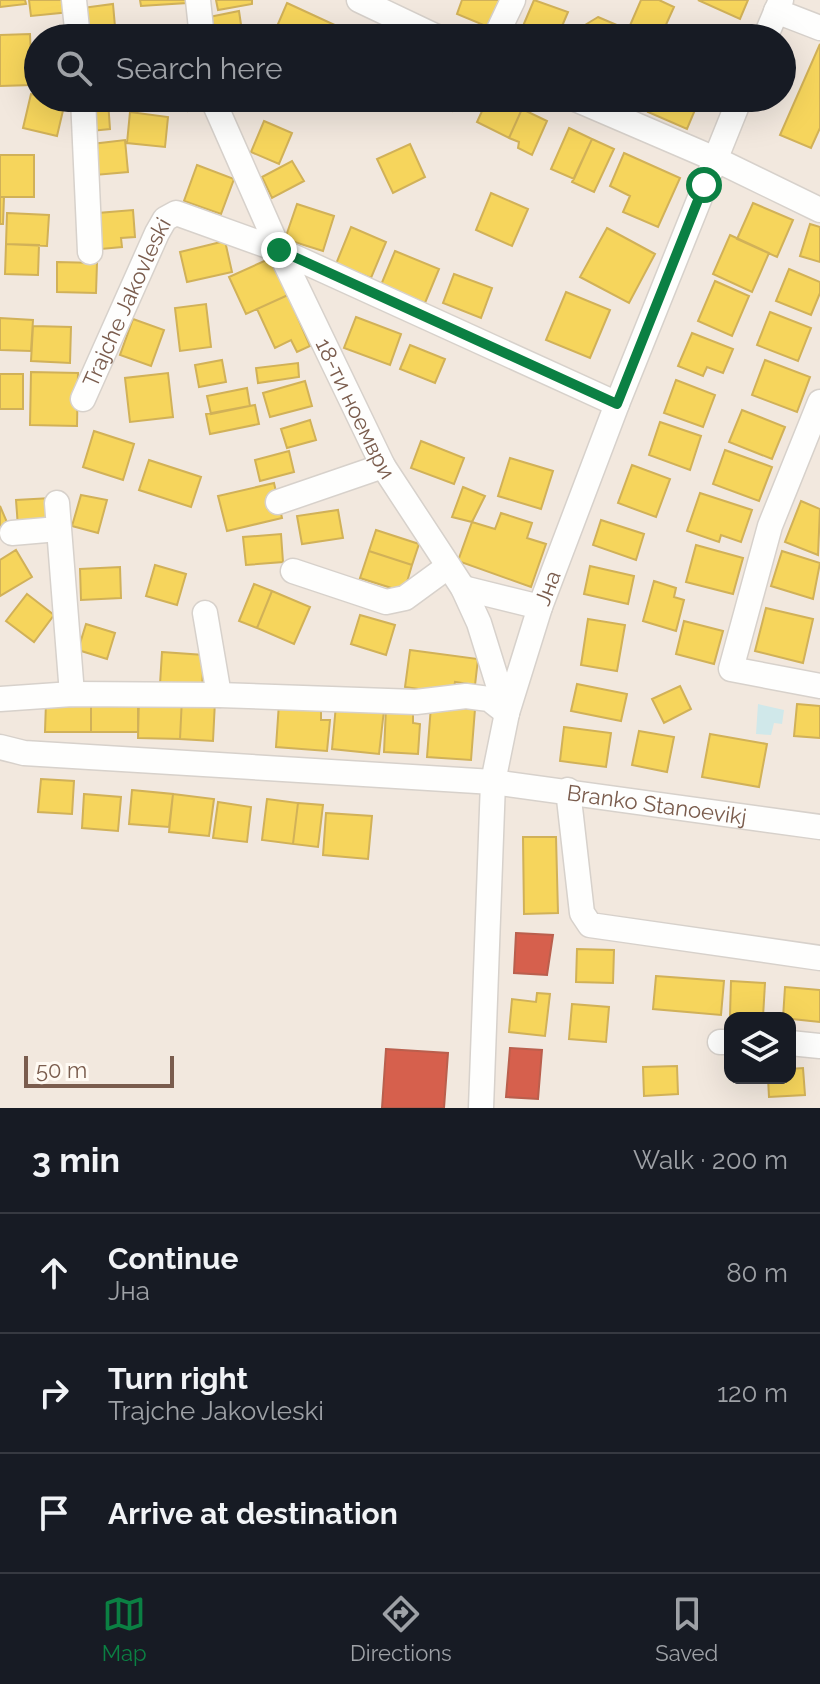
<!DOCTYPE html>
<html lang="en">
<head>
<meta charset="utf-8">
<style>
	:root { --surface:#171b24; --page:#20242c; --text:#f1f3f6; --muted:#9ea1a6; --line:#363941; --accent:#0b8043 }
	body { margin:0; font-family:Raleway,sans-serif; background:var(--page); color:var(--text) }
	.controls { position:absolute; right:24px; bottom:24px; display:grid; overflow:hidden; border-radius:16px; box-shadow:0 8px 32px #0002 }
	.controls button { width:72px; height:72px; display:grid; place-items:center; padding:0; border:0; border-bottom:2px solid var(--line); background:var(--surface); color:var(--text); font:40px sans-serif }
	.scale { position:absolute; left:24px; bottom:20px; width:150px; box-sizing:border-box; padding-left:8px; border:4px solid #7a5c4d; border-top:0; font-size:22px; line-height:28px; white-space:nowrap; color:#7a5c4d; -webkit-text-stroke:6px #fffaf3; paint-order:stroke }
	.stop { position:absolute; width:24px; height:24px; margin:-18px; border:6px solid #0b8043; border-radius:50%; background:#fff }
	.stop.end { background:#0b8043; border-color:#fff; box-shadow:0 2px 8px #0008 }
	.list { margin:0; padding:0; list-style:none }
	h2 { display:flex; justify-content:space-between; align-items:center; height:104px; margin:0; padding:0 32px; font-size:34px }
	h2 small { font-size:26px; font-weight:400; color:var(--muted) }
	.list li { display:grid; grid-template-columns:52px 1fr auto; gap:24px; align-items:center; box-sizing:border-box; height:120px; padding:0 32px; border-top:2px solid var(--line) }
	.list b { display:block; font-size:30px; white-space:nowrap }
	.list p { margin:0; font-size:26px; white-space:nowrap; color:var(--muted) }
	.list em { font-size:26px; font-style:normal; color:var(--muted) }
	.icon { flex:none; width:44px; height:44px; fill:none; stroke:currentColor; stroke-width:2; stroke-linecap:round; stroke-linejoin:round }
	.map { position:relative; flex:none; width:820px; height:1108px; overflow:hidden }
	.search { position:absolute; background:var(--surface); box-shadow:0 8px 32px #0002; left:24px; right:24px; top:24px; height:88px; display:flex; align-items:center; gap:20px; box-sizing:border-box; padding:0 28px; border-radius:44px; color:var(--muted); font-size:30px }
	.sheet { height:464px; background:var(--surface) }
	nav { display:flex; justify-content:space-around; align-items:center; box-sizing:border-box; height:112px; border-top:2px solid var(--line); background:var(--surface); font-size:22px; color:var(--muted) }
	nav a { display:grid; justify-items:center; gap:4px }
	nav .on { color:var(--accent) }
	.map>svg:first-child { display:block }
</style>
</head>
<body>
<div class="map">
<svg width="820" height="1108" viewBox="0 0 820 1108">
	<rect width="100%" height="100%" fill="#f9f5f0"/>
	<path fill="#f2e8de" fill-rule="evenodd" d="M0,0H820V1108H0ZM38,38H782V98H38ZM730,1018H790V1078H730Z"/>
	<path fill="#d0e8ea" d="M758,704L784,710L782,724L774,723L771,735L756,734Z"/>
	<path fill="#f6d55c" stroke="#d1b158" stroke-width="2" d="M0,0H25L26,4L0,7Z
		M29,0H69L70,12L31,16Z
		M140,0H187V3L141,6Z
		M216,0H252V4L218,10Z
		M462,0H504L493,29L457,14Z
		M534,0L568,12L557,38H537L528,35L531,29L523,26Z
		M641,0H659L674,7L660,38H646L628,30Z
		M698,0H748L740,19Z
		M287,3L337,26L332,38H292L275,31Z
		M113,4L116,38H86L82,8Z
		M239,11L243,38H213L209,17Z
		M598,17L631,31L628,38H585V25Z
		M337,26L356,34L354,38H332Z
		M30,34L32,85L0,86V35Z
		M820,44V128L811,148L780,135Z
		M31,94L65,102L57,136L23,128Z
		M147,98H192L187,111Z
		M426,98H459L452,111Z
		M488,98H497L522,109L509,138L477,122Z
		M654,98H653H700L687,129L648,112Z
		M108,101L110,129L91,131L88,103Z
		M522,109L547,121L532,155L518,148L519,142L509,138Z
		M130,112L168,117L165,147L127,143Z
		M264,121L292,133L279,164L251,152Z
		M569,128L592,139L574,179L551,169Z
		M592,139L614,149L594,192L572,182Z
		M125,140L128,172L95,175L92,144Z
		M410,144L425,177L393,193L377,159Z
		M624,153L680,178L658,227L623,212L630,196L610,186Z
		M0,155H34V197H0Z
		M292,161L304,181L272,198L262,177Z
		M197,165L234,179L221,214L184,201Z
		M491,193L528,209L512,246L476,230Z
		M0,197H4L3,224H0Z
		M753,203L793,220L777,257L737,239Z
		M297,204L334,216L323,251L285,239Z
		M133,210L135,237L121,238L122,247L101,249L98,213Z
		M7,213L49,215L47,246L6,244Z
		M810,224L820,227V262L800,256Z
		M351,227L386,242L371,278L336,264Z
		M607,228L655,254L629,303L580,277Z
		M730,235L769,253L752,292L713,274Z
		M225,241L232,272L187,282L180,252Z
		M6,244L39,245L38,275L5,274Z
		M395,251L439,269L425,303L381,285Z
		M271,258L288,295L246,314L229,277Z
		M57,262L97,263L96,293L57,292Z
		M789,269L820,282V293L811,315L776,301Z
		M454,274L492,288L481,318L443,303Z
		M715,281L749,296L732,336L698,321Z
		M566,292L610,310L590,358L546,340Z
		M288,295L310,346L297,352L291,340L275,348L257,309Z
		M206,304L211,347L180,351L175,308Z
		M770,312L811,328L798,361L757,345Z
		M356,317L401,334L390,365L344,348Z
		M0,318L33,320L31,351L0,350Z
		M133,319L164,330L151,366L120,355Z
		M33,326L71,327L70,363L31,361Z
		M692,333L733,349L723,373L707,367L703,376L678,366Z
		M410,345L445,359L435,383L400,369Z
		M222,360L226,382L199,387L195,365Z
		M765,360L810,377L797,412L752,395Z
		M298,363L299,377L258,383L256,368Z
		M31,372L78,373L77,426L30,425Z
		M168,373L173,417L130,422L125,378Z
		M0,374H23V409H0Z
		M676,380L715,395L703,427L664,413Z
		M305,381L312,406L270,417L263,393Z
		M247,388L250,406L211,414L207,396Z
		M255,405L259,424L210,434L206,414Z
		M742,410L785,427L772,459L729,442Z
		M310,420L316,440L287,448L281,429Z
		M660,422L701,436L690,470L649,455Z
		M94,431L134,444L123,480L83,467Z
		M421,441L464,458L454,484L411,468Z
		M725,450L772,467L759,501L713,484Z
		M289,451L294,472L260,481L255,460Z
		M510,458L553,471L541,509L498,496Z
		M149,460L201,477L191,507L139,490Z
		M632,465L670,479L656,517L618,503Z
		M274,483L282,518L227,531L218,496Z
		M463,487L485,496L472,522L452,517Z
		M700,493L752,510L741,542L721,535L719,542L687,531Z
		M81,495L107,500L98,533L72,526Z
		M51,498L53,526L18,527L16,500Z
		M801,501L820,509L818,555L785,542Z
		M0,506L9,527L0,531Z
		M338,510L343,538L302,544L297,516Z
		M501,513L532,523L527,538L546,544L531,587L458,561L472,522L495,529Z
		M601,520L644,534L636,560L593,545Z
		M376,530L419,544L412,565L369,551Z
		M281,534L283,562L246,565L243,537Z
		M696,545L743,558L733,594L686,582Z
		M16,550L32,577L0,596V560Z
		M369,551L412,565L404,592L360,578Z
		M782,551L820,563L813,599L771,586Z
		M155,565L186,574L177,605L146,596Z
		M590,566L634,576L628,604L584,594Z
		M120,567L121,598L81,600L80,569Z
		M654,581L676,588L674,597L684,600L676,631L643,621Z
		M254,584L272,591L257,628L239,621Z
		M272,591L310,607L294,644L257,628Z
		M27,594L54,615L34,642L6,621Z
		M766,608L813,619L803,663L755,651Z
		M360,615L395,625L386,655L351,644Z
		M588,619L625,625L617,671L581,665Z
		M684,621L723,631L714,664L676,654Z
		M86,624L115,633L107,659L78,650Z
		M410,650L478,659L475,685L455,682L453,694L405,687Z
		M162,652L204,655L202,687L160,684Z
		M577,684L627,694L621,721L571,711Z
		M680,686L691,709L664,723L652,699Z
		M139,696L182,698L180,739L138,738Z
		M182,698L215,701L213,741L180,739Z
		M46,702H91V732H45Z
		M91,702H138V732H91Z
		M279,703L321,706V720H330L327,751L276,747Z
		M797,704L820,706V738L794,736Z
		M336,705L384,710L379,754L332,749Z
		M431,706L475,709L471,760L427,757Z
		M386,708L413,709V723L420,724L418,754L384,752Z
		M564,727L611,733L606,767L560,761Z
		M639,731L674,737L667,772L632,765Z
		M710,734L767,744L759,787L702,777Z
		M41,779L74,781L72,814L38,812Z
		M132,790L173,794L169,827L129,824Z
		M84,794L121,797L118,831L82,828Z
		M173,794L214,799L209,836L169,832Z
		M267,799L298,803L293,844L262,840Z
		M218,802L251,807L247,842L213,838Z
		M298,803L323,805L318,847L293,844Z
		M326,813L372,816L368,859L323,855Z
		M523,837H556L558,913L524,914Z
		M577,949L614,950L613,983L576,982Z
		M656,976L724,981L721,1015L653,1009Z
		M731,981L765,983L763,1017L730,1015Z
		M785,987L820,990V1022L783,1018Z
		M537,993L550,994L545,1036L509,1032L512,999L536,1002Z
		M572,1004L609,1007L606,1042L569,1039Z
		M677,1066L678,1094L644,1096L643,1067Z
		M803,1068L805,1095L769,1097L768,1078H790V1069Z"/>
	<path fill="#d6604d" stroke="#ba5f4d" stroke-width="2" d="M516,933L553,935L547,975L514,973Z
		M510,1048L542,1050L538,1099L506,1097Z
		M386,1049L448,1053L444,1108H382Z"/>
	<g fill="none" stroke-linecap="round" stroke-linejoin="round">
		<g stroke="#d7d1cb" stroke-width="27">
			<g id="minor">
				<path d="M74,0L78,38"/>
				<path d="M198,0L202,38"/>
				<path d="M359,0L439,38"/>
				<path d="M776,11L820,28"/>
				<path d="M495,38L513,0"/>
				<path d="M765,38L781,0"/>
				<path d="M83,98L90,252"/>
				<path id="s1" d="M212,98L279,250L383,466L463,588L479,623L507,713"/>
				<path d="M573,98L715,159L820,210"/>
				<path id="s2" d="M83,399L157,233L165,219L176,213L279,250L617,404"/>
				<path d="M820,402L770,526L731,669L820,686"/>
				<path d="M278,502L383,466"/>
				<path d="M57,503L72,694"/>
				<path d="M12,533L58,529"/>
				<path d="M293,571L386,602L405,598L446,568"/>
				<path d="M463,588L540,607"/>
				<path d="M205,613L219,695"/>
				<path d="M0,699L72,694L219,695L416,702L466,696L489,699L507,713"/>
				<path id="s3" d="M0,747L24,753L493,782L820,827"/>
				<path d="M568,790L582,913L590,925L820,958"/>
				<path d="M720,1042H730"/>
				<path d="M790,1043L820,1046"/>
				<path id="s4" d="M481,1108L493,782L507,713L540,607L617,404L740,98"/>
			</g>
		</g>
		<use href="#minor" stroke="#fefefd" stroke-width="24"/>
	</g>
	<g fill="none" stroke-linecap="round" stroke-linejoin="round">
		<path stroke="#0b8043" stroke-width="10" d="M279,250L617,404L704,185"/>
	</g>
	<g text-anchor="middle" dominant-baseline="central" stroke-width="8" stroke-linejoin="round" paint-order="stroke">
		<g font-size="22" fill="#7a5c4d" stroke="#fffaf3">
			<text stroke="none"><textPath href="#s2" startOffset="106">Trajche Jakovleski</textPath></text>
			<text stroke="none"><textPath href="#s1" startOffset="342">18-ти ноември</textPath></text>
			<text stroke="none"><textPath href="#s4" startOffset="528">Јна</textPath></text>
			<text stroke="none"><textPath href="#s3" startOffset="660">Branko Stanoevikj</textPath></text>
		</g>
	</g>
</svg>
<div class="controls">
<button><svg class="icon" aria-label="layers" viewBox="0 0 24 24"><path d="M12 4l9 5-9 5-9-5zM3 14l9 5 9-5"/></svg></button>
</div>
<div class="scale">50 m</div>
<div class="stop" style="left:704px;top:185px"></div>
<div class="stop end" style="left:279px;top:250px"></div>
<div class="search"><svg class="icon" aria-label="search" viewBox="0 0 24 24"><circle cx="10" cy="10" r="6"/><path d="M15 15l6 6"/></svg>Search here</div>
</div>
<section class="sheet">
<h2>3 min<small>Walk · 200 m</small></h2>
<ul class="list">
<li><svg class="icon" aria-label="ahead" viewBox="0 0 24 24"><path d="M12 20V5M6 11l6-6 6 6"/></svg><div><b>Continue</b><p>Јна</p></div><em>80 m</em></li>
<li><svg class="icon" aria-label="right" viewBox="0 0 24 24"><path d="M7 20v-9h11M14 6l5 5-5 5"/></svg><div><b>Turn right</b><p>Trajche Jakovleski</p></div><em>120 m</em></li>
<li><svg class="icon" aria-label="arrive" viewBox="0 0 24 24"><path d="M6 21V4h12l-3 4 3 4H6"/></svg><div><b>Arrive at destination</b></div></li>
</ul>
</section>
<nav>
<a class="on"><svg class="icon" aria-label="map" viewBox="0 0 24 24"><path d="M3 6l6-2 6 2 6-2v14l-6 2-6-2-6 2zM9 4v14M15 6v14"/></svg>Map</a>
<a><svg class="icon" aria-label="directions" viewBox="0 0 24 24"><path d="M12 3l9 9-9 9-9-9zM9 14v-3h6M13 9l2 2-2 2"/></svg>Directions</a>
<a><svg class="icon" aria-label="saved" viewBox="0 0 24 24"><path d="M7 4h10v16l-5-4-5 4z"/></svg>Saved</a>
</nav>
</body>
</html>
